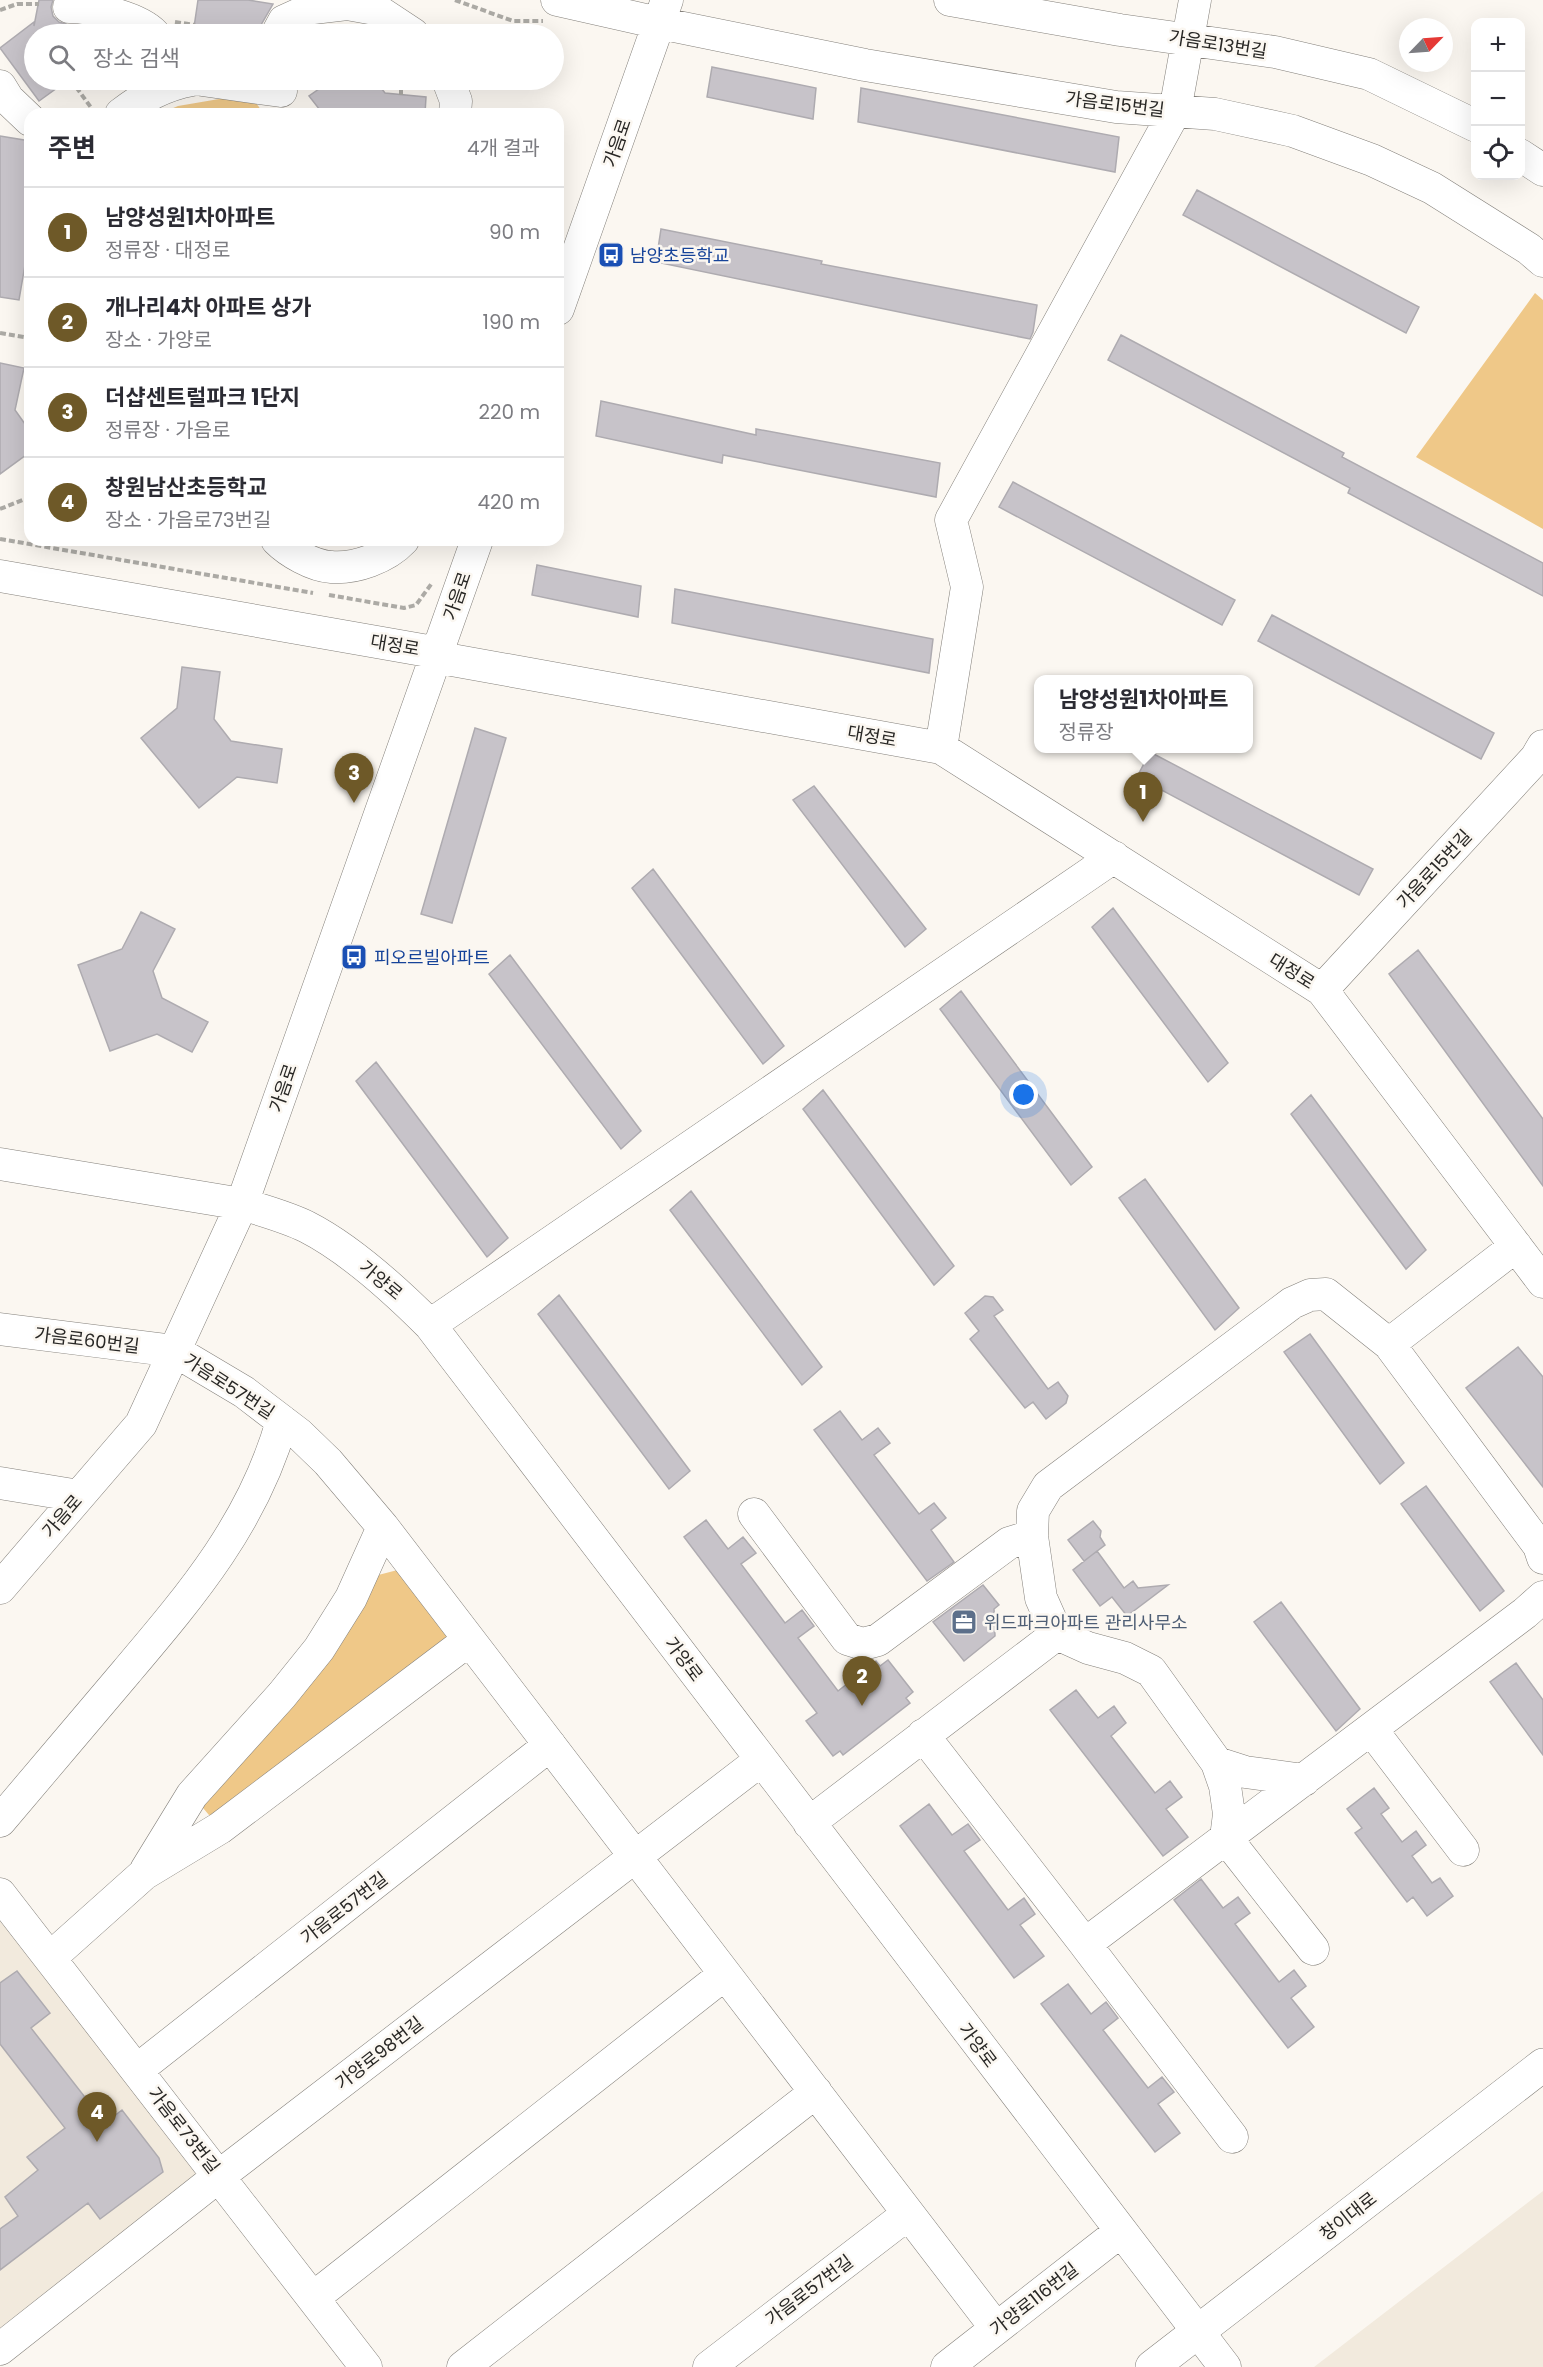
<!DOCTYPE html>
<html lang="ko">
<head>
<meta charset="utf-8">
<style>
	:root { --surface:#fff; --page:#f7f7f7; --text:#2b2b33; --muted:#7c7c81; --line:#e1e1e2; --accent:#6e5928 }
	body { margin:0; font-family:Poppins,"Noto Sans KR",sans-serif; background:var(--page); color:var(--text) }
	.controls { position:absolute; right:18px; top:18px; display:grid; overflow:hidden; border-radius:12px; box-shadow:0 6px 24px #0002 }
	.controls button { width:54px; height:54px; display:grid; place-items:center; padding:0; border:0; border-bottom:2px solid var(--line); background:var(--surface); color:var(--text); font:30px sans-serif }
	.compass { position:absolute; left:1399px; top:18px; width:54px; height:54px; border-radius:50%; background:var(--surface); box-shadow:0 6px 24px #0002; rotate:65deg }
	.you { position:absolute; left:1024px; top:1095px; width:21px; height:21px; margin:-15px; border:4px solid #fff; border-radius:50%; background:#1a73e8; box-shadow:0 0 0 9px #1a73e833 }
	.badge { display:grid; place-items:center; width:39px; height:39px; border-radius:50%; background:var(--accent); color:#fff; font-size:20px; font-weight:700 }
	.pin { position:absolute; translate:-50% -50px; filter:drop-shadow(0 2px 3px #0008) }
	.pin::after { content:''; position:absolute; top:32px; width:21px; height:18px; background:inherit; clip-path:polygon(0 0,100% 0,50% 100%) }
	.popup { position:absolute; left:1034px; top:675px; width:219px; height:78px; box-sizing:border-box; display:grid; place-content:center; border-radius:12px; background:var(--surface); filter:drop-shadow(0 2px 4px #0005); font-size:20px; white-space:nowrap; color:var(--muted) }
	.popup b { font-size:22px; color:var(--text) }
	.popup::after { content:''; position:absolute; left:50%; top:100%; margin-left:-12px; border:12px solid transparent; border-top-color:var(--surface) }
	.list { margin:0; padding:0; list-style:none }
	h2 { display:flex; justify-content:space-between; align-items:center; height:78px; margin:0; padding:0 24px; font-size:26px }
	h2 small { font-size:20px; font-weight:400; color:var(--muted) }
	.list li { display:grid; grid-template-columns:39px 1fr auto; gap:18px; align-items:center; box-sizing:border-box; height:90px; padding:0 24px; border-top:2px solid var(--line) }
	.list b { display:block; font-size:22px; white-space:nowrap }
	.list p { margin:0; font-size:20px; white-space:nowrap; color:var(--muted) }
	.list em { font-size:20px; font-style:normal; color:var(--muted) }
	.icon { flex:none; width:33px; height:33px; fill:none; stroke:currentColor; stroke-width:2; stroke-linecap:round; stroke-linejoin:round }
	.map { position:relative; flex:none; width:1543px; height:2367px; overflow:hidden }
	.search { position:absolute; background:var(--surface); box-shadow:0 6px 24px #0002; left:24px; top:24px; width:540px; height:66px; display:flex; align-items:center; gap:15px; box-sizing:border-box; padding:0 21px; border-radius:33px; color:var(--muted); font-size:22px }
	.panel { position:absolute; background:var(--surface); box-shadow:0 6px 24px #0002; left:24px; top:108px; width:540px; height:438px; border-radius:18px }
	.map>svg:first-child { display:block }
</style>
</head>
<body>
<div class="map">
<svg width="1543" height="2367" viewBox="0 0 1543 2367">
	<rect width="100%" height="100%" fill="#fbf7f1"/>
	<path fill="#f2eadd" d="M0,1915L205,2174L0,2336Z
		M1543,2191V2367H1314Z"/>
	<path fill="#efc888" d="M225,98C244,98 254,95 263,114H159L178,106Z
		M1535,293L1543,300V529L1416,457Z
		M413,1566L469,1640L220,1828L192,1795L359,1580Z"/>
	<path fill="#c7c3c9" stroke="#aeabb0" stroke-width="1.5" d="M39,0H53L51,7L53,16L59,22L66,24L64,34H34V80H68L39,101L0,48L34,22V26Z
		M198,0H248L273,4L261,25L259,34H193Z
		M712,67L816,88L813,119L707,97Z
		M332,80H375L385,93L426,97L425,114H323L309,96Z
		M861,88L1119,137L1115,172L858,122Z
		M0,136L30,141V236L19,300L0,297Z
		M1197,190L1419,307L1406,333L1183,215Z
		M661,229L822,261L821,264L1037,305L1033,332L1030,339L656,262Z
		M1121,335L1344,453L1342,457L1543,563V596L1348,493L1350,488L1108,360Z
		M0,363L24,368L15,410L30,431V452L0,474Z
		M601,401L756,435V429L940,463L936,497L723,455L722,463L596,436Z
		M1013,482L1235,600L1222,625L999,507Z
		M537,565L641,586L638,617L532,595Z
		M675,589L933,639L929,673L672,623Z
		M1272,615L1494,733L1481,759L1258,641Z
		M182,667L220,672L214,719L231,741L282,749L277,783L237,777L199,808L141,738L177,708Z
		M475,728L506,738L452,923L421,914Z
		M1150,752L1373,869L1359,895L1137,777Z
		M814,786L926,929L905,947L793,800Z
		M653,869L784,1046L763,1064L632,888Z
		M1113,908L1228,1063L1208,1082L1092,927Z
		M141,912L175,929L153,971L162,998L208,1022L192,1052L157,1034L110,1051L78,965L122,949Z
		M1418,950L1543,1119V1186L1389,974Z
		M510,955L641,1131L621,1149L489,974Z
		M961,991L1092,1167L1071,1185L940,1009Z
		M376,1062L508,1238L487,1257L356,1081Z
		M823,1090L954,1266L934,1285L803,1109Z
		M1311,1095L1426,1250L1406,1269L1291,1114Z
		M1145,1179L1239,1308L1215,1330L1119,1198Z
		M691,1191L822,1367L802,1385L670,1210Z
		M559,1295L690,1471L669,1489L538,1314Z
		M985,1296L993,1297L1003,1310L994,1316L1048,1389L1058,1382L1068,1396L1066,1403L1046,1419L1033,1402L1025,1408L970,1339L979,1331L965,1313Z
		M1310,1334L1404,1463L1380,1484L1284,1352Z
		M1518,1347L1543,1377V1487L1466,1388Z
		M840,1411L862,1440L878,1428L890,1443L874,1455L919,1514L934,1503L946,1518L931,1530L954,1562L927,1581L814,1430Z
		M1426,1486L1504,1591L1480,1611L1401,1504Z
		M706,1520L728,1549L743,1537L756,1553L741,1564L785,1623L802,1610L814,1626L798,1638L838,1691L876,1661L880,1666L888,1660L913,1692L906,1698L910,1703L843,1755L840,1751L833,1756L806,1721L817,1713L814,1709L684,1537Z
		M1093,1521L1101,1531L1100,1537L1105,1545L1084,1561L1068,1540Z
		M1097,1551L1124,1588L1133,1581L1138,1588L1168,1585L1127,1616L1112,1597L1100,1606L1073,1570Z
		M983,1585L999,1605L994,1609L995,1636L964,1661L933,1622Z
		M1281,1602L1360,1709L1336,1731L1254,1622Z
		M1516,1663L1543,1700V1755L1490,1682Z
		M1076,1690L1098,1718L1114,1706L1126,1723L1111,1736L1155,1793L1170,1781L1182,1797L1166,1809L1188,1837L1163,1856L1050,1710Z
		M1374,1788L1389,1808L1381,1814L1402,1842L1416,1831L1426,1845L1412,1856L1432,1883L1440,1878L1453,1896L1427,1916L1413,1897L1407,1902L1355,1833L1362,1828L1347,1809Z
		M929,1804L952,1835L968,1824L980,1840L964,1851L1008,1910L1024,1898L1035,1914L1020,1925L1044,1956L1014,1978L900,1826Z
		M1201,1879L1223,1908L1238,1897L1250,1913L1235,1924L1279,1982L1294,1970L1306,1986L1291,1998L1314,2027L1288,2048L1174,1900Z
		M17,1971L50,2013L31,2028L105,2123L122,2110L159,2158L163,2172L100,2219L88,2203L0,2270V2229L18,2216L5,2197L38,2170L27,2157L65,2128L0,2044V1983Z
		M1068,1984L1091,2014L1106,2002L1118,2018L1103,2030L1148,2088L1162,2077L1174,2092L1158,2104L1180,2133L1155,2152L1041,2004Z"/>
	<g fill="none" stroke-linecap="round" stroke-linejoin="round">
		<g stroke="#84807b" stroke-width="33">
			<path id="minor" d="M557,0L659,23L865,65L1116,107L1215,114L1293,131L1372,160L1432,188L1529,249L1543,261
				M950,0L1120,30L1275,52L1369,74L1476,126
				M69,7C92,7 138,17 154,34
				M277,34L284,21L313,8L347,4L375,9L413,34
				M202,80L281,91
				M448,80L456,101L455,114
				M0,86L8,99L30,120
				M121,114C143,97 164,85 192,80
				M1520,155L1543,170
				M558,309L667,0
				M277,540C289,552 313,566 331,567C355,569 386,558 403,540
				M0,576L428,651L435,657L941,748L1322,990L1543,1282
				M941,748L967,587L951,520L1175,111L1195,0
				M1322,990L1536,758L1543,746
				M0,1164L242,1204C264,1211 287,1217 307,1227C350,1249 396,1291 430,1325L1225,2367
				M430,1325L1114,857
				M0,1329L175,1351L244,1392L299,1434L328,1462L383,1527L996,2328
				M1389,1344L1539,1546L1543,1558
				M0,1483L79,1496
				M754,1514L847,1639L863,1644L878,1640L1009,1543L1032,1536
				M0,1588L141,1424L242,1204L477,540
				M1371,1729L1463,1850
				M923,1735L1085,1944L1525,1613L1543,1597
				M1217,1763L1245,1772L1304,1780
				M0,1821C42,1771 85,1721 127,1671C193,1593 254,1521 282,1421
				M809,1823L1057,1634
				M146,1870L192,1795L282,1695L319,1649L351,1598L383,1527
				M0,1894L366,2367
				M1085,1944L1232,2137
				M1313,1949L1226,1838L1229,1814L1225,1786L1217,1763L1151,1671L1125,1658L1088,1648L1057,1634L1041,1598L1032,1536L1033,1511L1048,1486L1292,1303L1310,1295L1326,1294L1389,1344L1516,1246
				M50,1958L144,1874L220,1828L469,1640
				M137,2070L550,1745
				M313,2298L725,1974
				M0,2349L219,2176L761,1760
				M463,2367L816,2092
				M709,2367L908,2214
				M947,2367L1121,2231"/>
		</g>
		<g stroke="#84807b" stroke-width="34">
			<path id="major" d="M1152,2367L1543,2065"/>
		</g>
		<path stroke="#acaaa5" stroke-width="4" stroke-dasharray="6 3" stroke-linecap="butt" d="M455,0L513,21H543
			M0,10L17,4H39
			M175,22L195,25
			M71,80L95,113
			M401,95V80
			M0,333L30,338
			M0,509L30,497
			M0,539L313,593
			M329,595L404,608L416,605L432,583"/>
		<use href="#minor" stroke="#fff" stroke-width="32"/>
		<use href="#major" stroke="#fff" stroke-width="33"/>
	</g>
	<defs>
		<g id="bus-square" transform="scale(1.35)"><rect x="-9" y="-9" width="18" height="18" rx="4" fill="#1a4fb4" stroke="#fbf7f1"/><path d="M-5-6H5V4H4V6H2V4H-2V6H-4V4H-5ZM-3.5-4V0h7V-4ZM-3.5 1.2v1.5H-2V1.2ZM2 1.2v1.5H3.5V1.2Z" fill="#fff"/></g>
		<g id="office-square" transform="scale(1.35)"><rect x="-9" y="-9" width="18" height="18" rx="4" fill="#5c6f8a" stroke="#fbf7f1"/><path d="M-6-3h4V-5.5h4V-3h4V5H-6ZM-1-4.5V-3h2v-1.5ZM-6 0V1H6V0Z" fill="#fff"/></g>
	</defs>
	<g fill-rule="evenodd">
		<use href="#bus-square" x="611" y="255"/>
		<use href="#bus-square" x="354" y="957"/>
		<use href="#office-square" x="964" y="1622"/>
	</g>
	<g text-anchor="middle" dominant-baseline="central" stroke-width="5" stroke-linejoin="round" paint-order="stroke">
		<g font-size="18" fill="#282725" stroke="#fbf7f1">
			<text transform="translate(1218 44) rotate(9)">가음로13번길</text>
			<text transform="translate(1115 104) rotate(7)">가음로15번길</text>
			<text transform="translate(617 143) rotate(-71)">가음로</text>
			<text transform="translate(457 596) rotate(-71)">가음로</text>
			<text transform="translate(395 645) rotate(10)">대정로</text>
			<text transform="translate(872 736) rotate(10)">대정로</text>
			<text transform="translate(1434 869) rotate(-47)">가음로15번길</text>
			<text transform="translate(1292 971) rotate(32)">대정로</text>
			<text transform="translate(283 1088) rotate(-71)">가음로</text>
			<text transform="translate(381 1280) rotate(40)">가양로</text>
			<text transform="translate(87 1340) rotate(7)">가음로60번길</text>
			<text transform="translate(229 1386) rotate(33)">가음로57번길</text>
			<text transform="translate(62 1516) rotate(-49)">가음로</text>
			<text transform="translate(684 1659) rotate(53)">가양로</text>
			<text transform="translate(344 1908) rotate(-38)">가음로57번길</text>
			<text transform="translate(978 2045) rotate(53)">가양로</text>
			<text transform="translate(379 2053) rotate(-38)">가양로98번길</text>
			<text transform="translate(184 2130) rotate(52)">가음로73번길</text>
			<text transform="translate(1348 2216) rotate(-38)">창이대로</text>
			<text transform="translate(809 2290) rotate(-37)">가음로57번길</text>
			<text transform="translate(1034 2299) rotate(-38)">가양로116번길</text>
		</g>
		<g font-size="18" fill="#164399" stroke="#fbf7f1" text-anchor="start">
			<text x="630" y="255">남양초등학교</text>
			<text x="374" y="957">피오르빌아파트</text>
		</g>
		<g font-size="18" fill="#4e5e75" stroke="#fbf7f1" text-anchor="start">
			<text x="984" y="1622">위드파크아파트 관리사무소</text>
		</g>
	</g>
</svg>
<div class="controls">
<button>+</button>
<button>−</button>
<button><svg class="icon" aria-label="locate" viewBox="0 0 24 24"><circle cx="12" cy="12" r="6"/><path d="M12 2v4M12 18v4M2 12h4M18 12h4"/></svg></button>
</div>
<svg class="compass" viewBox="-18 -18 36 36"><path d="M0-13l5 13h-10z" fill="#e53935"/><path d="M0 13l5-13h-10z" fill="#7c7c81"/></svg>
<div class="you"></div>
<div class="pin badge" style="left:1143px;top:822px">1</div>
<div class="popup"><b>남양성원1차아파트</b>정류장</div>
<div class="pin badge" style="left:862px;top:1706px">2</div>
<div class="pin badge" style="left:354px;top:803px">3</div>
<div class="pin badge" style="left:97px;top:2142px">4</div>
<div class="search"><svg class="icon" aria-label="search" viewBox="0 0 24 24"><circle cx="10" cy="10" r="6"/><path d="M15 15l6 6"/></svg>장소 검색</div>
<section class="panel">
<h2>주변<small>4개 결과</small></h2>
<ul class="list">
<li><span class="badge">1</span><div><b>남양성원1차아파트</b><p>정류장 · 대정로</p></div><em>90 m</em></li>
<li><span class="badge">2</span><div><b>개나리4차 아파트 상가</b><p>장소 · 가양로</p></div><em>190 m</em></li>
<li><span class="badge">3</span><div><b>더샵센트럴파크 1단지</b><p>정류장 · 가음로</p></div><em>220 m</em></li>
<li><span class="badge">4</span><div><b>창원남산초등학교</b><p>장소 · 가음로73번길</p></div><em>420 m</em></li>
</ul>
</section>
</div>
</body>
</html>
